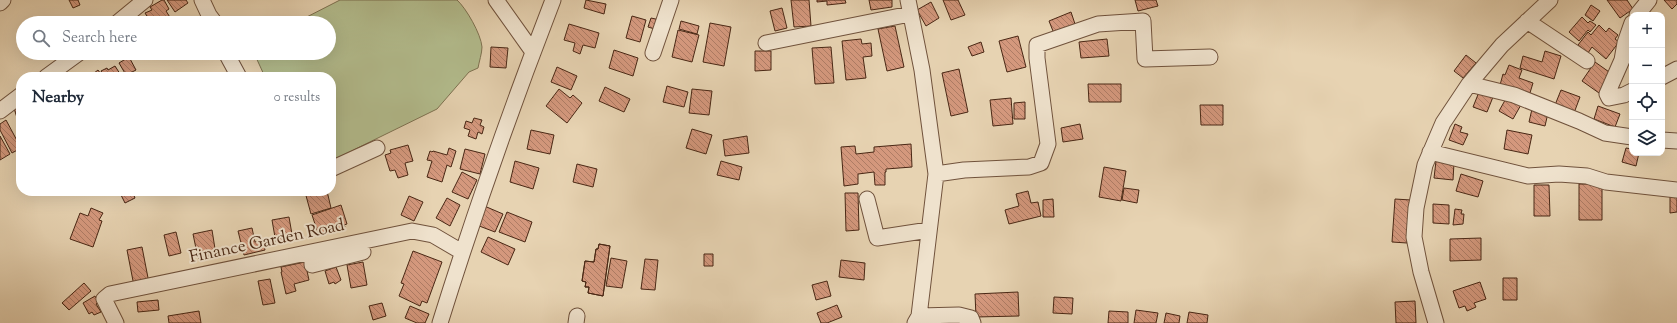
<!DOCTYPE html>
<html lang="en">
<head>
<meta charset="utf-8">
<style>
	:root { --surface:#fff; --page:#f2f2f3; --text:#1f2937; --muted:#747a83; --line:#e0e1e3 }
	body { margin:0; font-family:"Sorts Mill Goudy",serif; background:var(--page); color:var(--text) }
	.controls { position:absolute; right:12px; top:12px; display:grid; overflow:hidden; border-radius:8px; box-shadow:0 4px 16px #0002 }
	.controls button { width:36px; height:36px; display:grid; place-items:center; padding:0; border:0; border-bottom:1px solid var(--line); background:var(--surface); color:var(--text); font:20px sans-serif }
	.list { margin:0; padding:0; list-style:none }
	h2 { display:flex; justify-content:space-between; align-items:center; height:52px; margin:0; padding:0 16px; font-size:17px }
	h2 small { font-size:13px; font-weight:400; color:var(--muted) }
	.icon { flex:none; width:22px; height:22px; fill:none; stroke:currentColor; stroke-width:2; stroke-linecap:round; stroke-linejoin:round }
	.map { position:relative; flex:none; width:1677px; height:323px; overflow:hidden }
	.search { position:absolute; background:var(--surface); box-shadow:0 4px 16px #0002; left:16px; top:16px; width:320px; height:44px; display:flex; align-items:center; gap:10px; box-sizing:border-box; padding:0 14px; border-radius:22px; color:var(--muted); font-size:15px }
	.panel { position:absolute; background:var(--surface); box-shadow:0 4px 16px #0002; left:16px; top:72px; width:320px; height:124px; border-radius:16px }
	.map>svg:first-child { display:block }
</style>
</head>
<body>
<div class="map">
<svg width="1677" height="323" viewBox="0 0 1677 323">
	<defs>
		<pattern id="building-back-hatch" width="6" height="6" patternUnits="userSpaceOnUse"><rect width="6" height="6" fill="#d4987d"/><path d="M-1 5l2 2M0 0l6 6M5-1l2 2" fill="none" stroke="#ae7c65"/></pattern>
	</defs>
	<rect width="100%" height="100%" fill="#e7d3b2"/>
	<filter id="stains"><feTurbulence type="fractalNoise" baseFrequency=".005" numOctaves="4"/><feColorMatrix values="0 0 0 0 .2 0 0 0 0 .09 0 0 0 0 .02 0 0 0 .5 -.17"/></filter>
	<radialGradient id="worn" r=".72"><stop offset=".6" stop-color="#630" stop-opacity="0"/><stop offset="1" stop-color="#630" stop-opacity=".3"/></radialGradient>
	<path fill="#b3bd8e" stroke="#7e7251" d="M340,0H457C466,8 481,34 482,47C482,53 479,62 478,68L469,72L437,109L331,161V77H265L254,53H329V23H295Z"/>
	<path fill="url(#building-back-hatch)" stroke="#492714" d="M69,0H78L80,5L73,8Z
		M162,0H164L169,9L166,11L173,22L151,23L145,13L152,10L150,7Z
		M167,0H186L188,3L175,12Z
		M586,0L606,4L604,14L584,8Z
		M791,0H809L811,26L794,27Z
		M817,0H845L846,3L827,5V1L817,2Z
		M869,0H892V7L871,10Z
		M943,0H958L965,15L951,20Z
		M1135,0H1156L1158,6L1138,11Z
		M1607,0H1627L1633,9L1620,18Z
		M1664,0H1677V4L1672,9Z
		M931,2L939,18L926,26L917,10Z
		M1591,5L1600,11L1593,21L1585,15Z
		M782,8L787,28L775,31L770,11Z
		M1071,12L1076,27L1055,36L1049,21Z
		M632,16L646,20L640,42L626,38Z
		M139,17L142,23H128Z
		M1582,17L1588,23L1590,21L1596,25L1590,32L1588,30L1579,41L1569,32Z
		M651,18L660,20L658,30L648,27Z
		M681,21L699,26L697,34L679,29Z
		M710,23L731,27L724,66L703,62Z
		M569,24L599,33L595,48L583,45L580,54L573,51L575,43L564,40Z
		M1599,25L1606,32L1609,28L1618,35L1615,39L1619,42L1606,59L1592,47L1588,53L1578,45L1588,32L1591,35Z
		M895,26L904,67L887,71L878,29Z
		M678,30L699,35L692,62L672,57Z
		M1018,36L1026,67L1007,72L999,41Z
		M861,39L862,44L871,43L872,56L863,57L866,78L846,80L842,41Z
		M1107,39L1109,56L1081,58L1079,42Z
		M981,42L984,52L972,56L968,47Z
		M491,47L508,48L506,68L490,67Z
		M831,47L834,83L815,84L812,48Z
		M614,50L638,58L633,76L609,68Z
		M755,51H771V70L755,71Z
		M1545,51L1561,56L1554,79L1520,68L1523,56L1542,62Z
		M1466,55L1476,63L1463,78L1454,71Z
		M129,57L136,70L126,75L119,63Z
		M1595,62L1612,74L1599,93L1582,81Z
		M1509,65L1522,70L1519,78L1533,83L1529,96L1500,85L1503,74L1505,75Z
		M115,66L122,77H105L101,71L107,68L108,70Z
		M557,67L577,76L571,90L551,82Z
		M959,69L968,112L951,116L942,73Z
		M98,70L103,77H89Z
		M1088,84H1121V102H1089Z
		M667,86L688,92L684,107L663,102Z
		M605,87L630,99L624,112L599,101Z
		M559,89L570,98L573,95L582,103L567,123L546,106Z
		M692,89L712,91L709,115L689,113Z
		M1561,90L1580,97L1574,113L1555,105Z
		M1479,92L1493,97L1487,112L1473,107Z
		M1508,95L1522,103L1513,119L1499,111Z
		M1011,98L1013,124L993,126L990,100Z
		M21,102V119L18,121L13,105Z
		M1025,102V119H1014V103Z
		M1200,105H1223V125H1201Z
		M1598,106L1620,114L1615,127L1594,119Z
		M1532,109L1548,113L1545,126L1529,122Z
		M474,118L482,120L480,125L484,127L482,134L478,132L476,139L468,136L470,130L464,128L466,121L472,123Z
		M6,120L21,148L12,153L0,130V124Z
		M1080,124L1083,139L1063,142L1061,128Z
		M1455,124L1462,127L1460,132L1468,134L1463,145L1449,140Z
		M692,129L712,135L706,154L686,148Z
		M531,130L554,135L550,154L527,149Z
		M1507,130L1532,135L1528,154L1504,149Z
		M0,136L10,154L0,160Z
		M747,136L749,153L725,156L723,140Z
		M911,144L912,167L886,169V172H885V185H875L874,172L858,174V184L844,186L841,147L855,146L856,154L874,152V147Z
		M408,145L413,161L405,163L408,175L398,178L395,170L390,171L385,155L391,153L390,150Z
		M449,148L456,151L451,167L447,165L442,182L427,177L432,161L427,160L430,151L432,152L433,151L447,155Z
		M1626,148L1632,149V153H1639L1636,166L1622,162Z
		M465,149L485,154L480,174L460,169Z
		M515,161L539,168L533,189L510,182Z
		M721,161L742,167L739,180L717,175Z
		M1436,161L1454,163L1453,180L1434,178Z
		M577,164L597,169L593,187L573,182Z
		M1104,167L1126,171L1121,201L1099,197Z
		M462,172L477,180L468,199L452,192Z
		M1461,174L1483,181L1478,197L1456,191Z
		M1579,184H1602V220H1579Z
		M1534,185H1549L1550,216H1534Z
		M1124,188L1139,190L1137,203L1122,200Z
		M119,191H132L135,198L125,203Z
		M308,191H327L331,208L311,214L305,192Z
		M1028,191L1031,203L1038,202L1041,216L1009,224L1005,210L1019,206L1016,194Z
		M845,193H858L859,230L846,231Z
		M409,196L423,202L414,221L401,215Z
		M1670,197H1677V212L1670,213Z
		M447,198L460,205L450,226L436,218Z
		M1053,199L1054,217H1043V200Z
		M1395,199L1411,200L1407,243L1392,242Z
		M1433,204L1449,205V224L1433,223Z
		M341,205L347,224L344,225L345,227L319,236L312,215Z
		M482,205L503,214L495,232L474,224Z
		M91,208L103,213L99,220L102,221L93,247L70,239L80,213L88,216Z
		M1455,209L1462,210L1461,214H1464L1463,224L1453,225Z
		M507,212L532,222L525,242L499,232Z
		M289,217L293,240L276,243L272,220Z
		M252,228L255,242L263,240L265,250L244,255L238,231Z
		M212,230L216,255L198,258L193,234Z
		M176,232L181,253L169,256L164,235Z
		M488,237L515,249L508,265L481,252Z
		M1481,238V260L1450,261V239Z
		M599,244L610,246L603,296L588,293L589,287H585L586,282L582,281L585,261L594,262L596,249H598Z
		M599,244L610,246L603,296L588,293L589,287H585L586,282L582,281L585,261L594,262L596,249H598Z
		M142,247L149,283L134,286L127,250Z
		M413,251L442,262L427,303L422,301L420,306L399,296L404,284L401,283Z
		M704,254H713V266H704Z
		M611,258L627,261L622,288L606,286Z
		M645,259L658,260L655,290L641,289Z
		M841,260L865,263L864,280L839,277Z
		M305,262L309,280L294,284L296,291L286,294L281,272H282L281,267Z
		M363,262L367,285L351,288L347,265Z
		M336,267L341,280L335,284L334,282L329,284L325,271Z
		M1503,278H1517V300H1503Z
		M270,279L275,303L263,305L258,281Z
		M827,281L831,296L816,300L812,285Z
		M1480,282L1486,299L1474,303L1476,307L1467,311L1465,306L1459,308L1453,291Z
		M84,283L91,291L69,310L62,303Z
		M1018,292L1019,316L976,317L975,294Z
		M95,296L96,298L98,297L100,301L96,304L101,312L94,315L92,312L89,314L83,303Z
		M1054,297L1073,298L1072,314L1053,313Z
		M158,300L159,310L138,312L137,302Z
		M1415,301L1416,323H1396L1395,302Z
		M382,303L386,316L373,320L369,306Z
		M837,305L842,317L827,323H821L817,313Z
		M410,306L429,314L425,323H417L405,318Z
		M1136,310L1158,313L1156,323H1134Z
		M199,311L201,323H169L168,316Z
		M1109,311L1128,312V323H1108Z
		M1189,312L1208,315L1207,323H1187Z
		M1166,313L1180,316L1179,323H1164Z"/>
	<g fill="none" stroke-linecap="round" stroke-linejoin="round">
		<g stroke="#70523c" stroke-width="17">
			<path id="minor" d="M202,0L209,15L215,23
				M496,0L533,52
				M908,0L922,70L936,174L919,316L915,323
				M0,3L3,0
				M1637,15L1649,0
				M1527,21L1587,61
				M117,23L145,0
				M1632,23L1625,43L1622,60L1607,94L1609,98L1624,95L1632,91
				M766,43L910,14
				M226,53L239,77
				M653,53L671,0
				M46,77L79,53
				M1662,77L1677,69
				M1469,84L1514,95L1579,121L1605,133L1632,137
				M0,111L21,95
				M1662,140L1677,141
				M1430,152L1528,176L1559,174L1587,176L1606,182L1677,190
				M331,169L377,148
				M936,174L964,170L1029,167L1041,163L1048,144L1037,58V45L1098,24L1143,21L1145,59L1210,57
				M867,199L877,238L929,230
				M312,252V265L363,252
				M919,316L959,315L971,318L973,323
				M116,323L104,299L110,294L412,231L433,235L462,252
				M440,323C474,214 512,106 553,0
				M576,323L577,316
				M1436,323L1421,272L1414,237L1416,208L1425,165L1443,123L1469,84L1502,45L1550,0"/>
		</g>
		<use href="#minor" stroke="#efe2cd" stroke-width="15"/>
	</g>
	<g text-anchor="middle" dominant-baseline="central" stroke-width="4" stroke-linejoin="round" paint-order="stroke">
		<g font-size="17" fill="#492714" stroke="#efe2cd">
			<text transform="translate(267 242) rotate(-12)">Finance Garden Road</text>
		</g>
	</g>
	<rect width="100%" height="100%" filter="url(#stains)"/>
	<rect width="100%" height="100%" fill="url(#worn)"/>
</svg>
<div class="controls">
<button>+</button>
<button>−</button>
<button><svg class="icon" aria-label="locate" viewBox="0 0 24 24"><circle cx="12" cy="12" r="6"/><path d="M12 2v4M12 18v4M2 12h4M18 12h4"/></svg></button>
<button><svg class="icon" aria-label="layers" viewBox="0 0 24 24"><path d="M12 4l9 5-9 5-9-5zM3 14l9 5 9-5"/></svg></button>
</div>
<div class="search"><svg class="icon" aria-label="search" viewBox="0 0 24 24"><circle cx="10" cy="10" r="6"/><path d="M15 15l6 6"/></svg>Search here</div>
<section class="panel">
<h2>Nearby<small>0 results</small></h2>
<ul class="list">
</ul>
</section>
</div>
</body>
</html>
